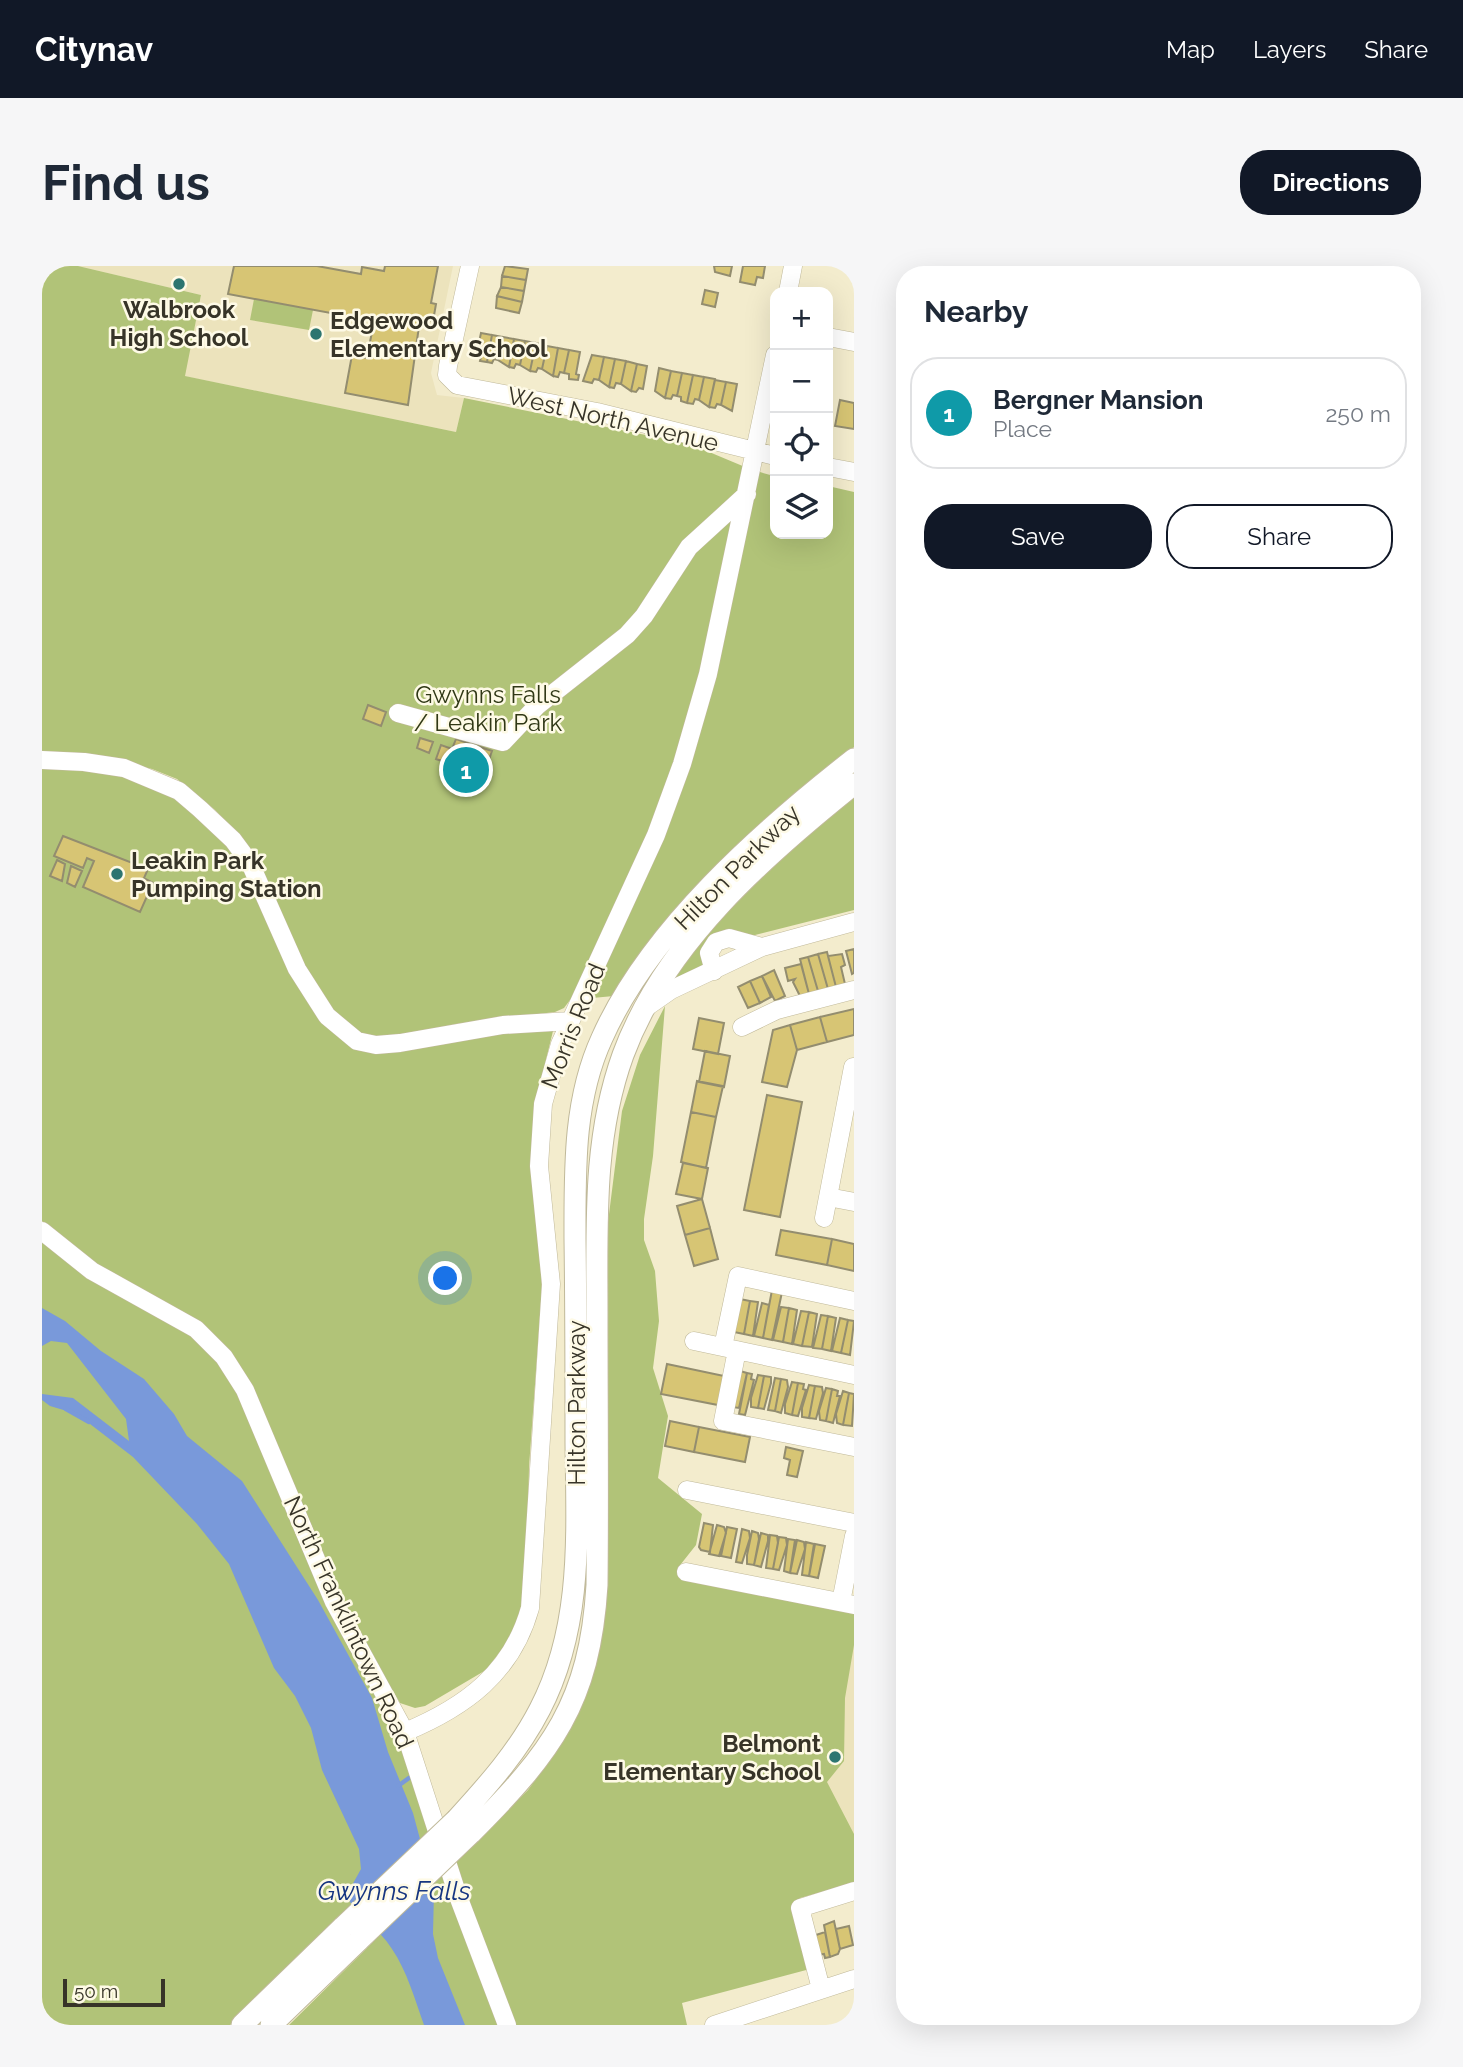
<!DOCTYPE html>
<html lang="en">
<head>
<meta charset="utf-8">
<style>
	:root { --surface:#fff; --page:#f6f6f7; --text:#1f2937; --muted:#747a83; --line:#e0e1e3; --accent:#111827 }
	body { margin:0; font-family:Raleway,sans-serif; background:var(--page); color:var(--text) }
	.controls { position:absolute; right:21px; top:21px; display:grid; overflow:hidden; border-radius:14px; box-shadow:0 7px 28px #0002 }
	.controls button { width:63px; height:63px; display:grid; place-items:center; padding:0; border:0; border-bottom:2px solid var(--line); background:var(--surface); color:var(--text); font:35px sans-serif }
	.scale { position:absolute; left:21px; bottom:18px; width:102px; box-sizing:border-box; padding-left:7px; border:4px solid #373428; border-top:0; font-size:19px; line-height:24px; white-space:nowrap; color:#373428; -webkit-text-stroke:5px #fefae6; paint-order:stroke }
	.you { position:absolute; left:404px; top:1013px; width:24px; height:24px; margin:-18px; border:5px solid #fff; border-radius:50%; background:#1a73e8; box-shadow:0 0 0 10px #1a73e833 }
	.badge { display:grid; place-items:center; width:46px; height:46px; border-radius:50%; background:var(--accent); color:#fff; font-size:23px; font-weight:700 }
	.pin { position:absolute; translate:-50% -50%; border:4px solid #fff; box-shadow:0 2px 7px #0006 }
	.list { margin:0; padding:0; list-style:none }
	h2 { display:flex; justify-content:space-between; align-items:center; height:91px; margin:0; padding:0 28px; font-size:30px }
	h2 small { font-size:23px; font-weight:400; color:var(--muted) }
	.list li { display:grid; grid-template-columns:46px 1fr auto; gap:21px; align-items:center; box-sizing:border-box; height:112px; margin:0 14px 14px; padding:0 14px; border:2px solid var(--line); border-radius:28px }
	.list b { display:block; font-size:26px; white-space:nowrap }
	.list p { margin:0; font-size:23px; white-space:nowrap; color:var(--muted) }
	.list em { font-size:23px; font-style:normal; color:var(--muted) }
	.actions { display:flex; gap:14px; padding:21px 28px }
	.actions a { flex:1; padding:16px 0; border:2px solid var(--accent); border-radius:28px; text-align:center; font-size:24px; color:var(--accent) }
	.actions .main { background:var(--accent); color:#fff }
	.icon { flex:none; width:38px; height:38px; fill:none; stroke:currentColor; stroke-width:2; stroke-linecap:round; stroke-linejoin:round }
	.map { position:relative; flex:none; width:812px; height:1759px; overflow:hidden; border-radius:28px }
	header { display:flex; align-items:center; gap:42px; box-sizing:border-box; height:98px; padding:0 35px; background:var(--accent); color:#fff }
	header strong { font-size:33px }
	nav { display:flex; gap:38px; margin-inline-start:auto; font-size:24px }
	.intro { display:flex; align-items:center; justify-content:space-between; box-sizing:border-box; height:168px; padding:0 42px }
	h1 { margin:0; font-size:49px }
	.button { padding:18px 32px; border-radius:28px; background:var(--accent); color:#fff; font-size:24px; font-weight:700 }
	main { display:flex; gap:42px; padding:0 42px }
	aside { flex:1; background:var(--surface); border-radius:28px; box-shadow:0 7px 28px #0002 }
	.map>svg:first-child { display:block }
</style>
</head>
<body>
<header>
<strong>Citynav</strong>
<nav><a>Map</a><a>Layers</a><a>Share</a></nav>
</header>
<div class="intro"><h1>Find us</h1><a class="button">Directions</a></div>
<main>
<div class="map">
<svg width="812" height="1759" viewBox="0 0 812 1759">
	<rect width="100%" height="100%" fill="#f3eccd"/>
	<path fill="#ece3bc" d="M36,0H411L389,107L395,129L422,132L414,166L142,110L159,29Z
		M812,1361V1619L750,1638Z"/>
	<path fill="#b1c378" d="M0,0H36L159,29L143,110L414,166L422,132L643,177C675,187 700,203 733,210V268H786V220L812,226V481L755,526L572,730L528,734L522,742L513,746L414,758L346,772H321L297,754L253,691L203,576L173,544L135,513L110,503L67,493L0,488Z
		M212,33L271,44L267,64L208,54Z
		M0,497L52,499L124,522L192,583L307,778L502,761L511,765L494,835L490,875L500,1022L487,1201L485,1308L478,1346L467,1374L444,1404L383,1440L373,1442L358,1437L306,1349L179,1078L34,985L0,955Z
		M812,528V644L709,670L685,664L675,667L663,700L633,712C677,638 747,582 812,528Z
		M623,740L611,890L602,953V974L613,1005L617,1055L611,1102L626,1150L616,1212L660,1248L654,1279L635,1303L642,1311L812,1342V1379L803,1432L802,1495L785,1516L812,1568V1617L758,1632L752,1644L768,1703L640,1737L645,1759H474L412,1596L486,1524L504,1499L559,1370L564,972L580,845L598,789Z
		M0,969L143,1061L172,1087L199,1127L358,1473L388,1564L188,1759H0Z
		M402,1606L458,1759H247Z"/>
	<path fill="#7999da" d="M0,1042L23,1055L59,1085L102,1113L132,1148L145,1170L200,1215L276,1334L330,1432L346,1486L371,1547L392,1625L391,1668L396,1692L423,1759H382C373,1734 365,1705 350,1683C337,1662 316,1650 304,1630L319,1603L317,1583L280,1504L269,1462L253,1430L232,1402L187,1298L155,1258L91,1191L35,1148L8,1140L0,1134V1128L31,1132L87,1175L84,1153L25,1077L9,1075L0,1080Z"/>
	<g fill="none" stroke-linecap="round" stroke-linejoin="round">
		<path stroke="#7999da" stroke-width="4.5" d="M24,1143L47,1156
			M356,1520L367,1512"/>
	</g>
	<path fill="#d7c574" stroke="#938d6f" stroke-width="2" d="M192,0H275L319,8L320,1L342,5L343,0H396L389,37L394,38L391,55L378,53L366,139L303,127L310,89L325,92L332,55L186,28Z
		M463,0L486,3L484,14L460,10Z
		M672,0H690L688,10L673,6Z
		M701,0H723L721,12L715,11L713,19L698,16Z
		M460,10L484,14L482,25L459,21Z
		M459,21L482,25L480,36L455,30Z
		M663,24L676,27L673,41L660,38Z
		M455,30L480,36L477,47L454,42Z
		M439,67L450,69L445,96L438,95L439,91L434,90Z
		M450,69L461,71L456,94L452,93L450,97L445,96Z
		M461,71L472,73L467,101L456,94Z
		M472,73L483,75L478,99L474,98L472,102L467,101Z
		M483,75L494,77L488,105L478,99Z
		M494,77L505,80L500,103L496,102L494,106L488,105Z
		M505,80L516,82L511,110L500,103Z
		M516,82L527,84L522,107L518,106L516,111L511,110Z
		M527,84L538,86L534,108L537,109L536,114L527,113V108L522,107Z
		M550,89L562,91L557,114L552,113L550,117L541,115Z
		M562,91L573,93L567,121L557,114Z
		M573,93L584,95L579,118L574,117L572,122L567,121Z
		M584,95L595,98L589,125L579,118Z
		M595,98L605,100L601,123L597,122L594,126L589,125Z
		M617,102L629,105L623,132L613,125Z
		M629,105L640,107L635,130L631,129L629,133L623,132Z
		M640,107L651,109L645,137L639,135V131L635,130Z
		M651,109L662,111L657,134L653,133L651,138L645,137Z
		M662,111L673,113L667,141L657,134Z
		M673,114L684,116L679,139L675,138L673,142L667,141Z
		M684,116L695,118L690,145L679,139Z
		M798,134L812,137V163L793,160Z
		M326,439L344,446L339,460L321,453Z
		M378,472L391,476L387,487L375,482Z
		M414,473L450,485L437,523L401,511L406,497L394,493L399,479L410,483Z
		M21,570L106,603L102,612L111,617L98,646L41,621L52,595L45,592L41,602L12,590Z
		M15,594L23,598L20,615L8,610Z
		M29,600L40,605L33,621L25,617Z
		M812,683V707L810,708L804,685Z
		M785,686L794,721L786,723L776,688Z
		M776,688L786,723L776,725L766,691Z
		M800,688L803,699L799,701L803,718L794,721L786,690Z
		M766,691L776,725L767,728L758,693Z
		M759,698L767,728L758,730L751,716L753,713L746,715L743,702Z
		M732,704L743,730L733,735L720,710Z
		M720,710L729,731L718,737L708,715Z
		M708,715L718,737L706,742L696,721Z
		M812,743V769L785,776L778,751Z
		M778,751L785,776L755,784L748,759Z
		M657,752L682,757L676,788L651,783Z
		M748,759L755,784L745,821L720,816L731,764Z
		M663,785L688,790L682,821L657,816Z
		M655,815L681,820L674,851L649,846Z
		M725,829L760,836L738,951L702,944Z
		M649,846L674,851L664,902L639,896Z
		M641,897L666,902L660,933L634,928Z
		M660,933L668,962L643,969L635,940Z
		M668,962L676,993L652,1000L643,969Z
		M739,964L790,973L785,999L734,989Z
		M790,973L812,978V1005L785,999Z
		M730,1024L740,1026L730,1074L721,1072Z
		M698,1033L708,1035L702,1068L692,1066Z
		M708,1035L716,1036L711,1070L702,1068Z
		M720,1037L727,1039L721,1072L712,1070Z
		M739,1041L747,1042L741,1076L731,1074Z
		M747,1042L755,1044L750,1078L741,1076Z
		M759,1045L767,1046L760,1080L751,1078Z
		M767,1046L775,1048L770,1081L760,1080Z
		M779,1049L786,1050L780,1083L771,1082Z
		M786,1050L794,1052L789,1085L780,1083Z
		M798,1052L806,1054L799,1087L790,1085Z
		M806,1054L812,1055L808,1089L799,1087Z
		M625,1098L682,1110L676,1139L619,1128Z
		M698,1105L705,1107L697,1142L690,1141Z
		M705,1107L710,1108L709,1113L712,1114L703,1149L697,1148Z
		M716,1109L722,1110L716,1142L709,1141V1132Z
		M722,1110L729,1111V1117L722,1143L716,1142Z
		M733,1112L739,1113L733,1145L726,1144Z
		M739,1113L745,1114L746,1121L739,1147L733,1145Z
		M750,1116L756,1117L750,1149L743,1147V1138Z
		M756,1117L762,1118L761,1123L764,1124L756,1150L750,1149Z
		M767,1119L773,1120L767,1152L760,1151V1142Z
		M773,1120L780,1121L781,1127L774,1153L767,1152Z
		M784,1122L790,1123L784,1155L778,1154L777,1145Z
		M790,1123L796,1125L795,1130H798L791,1157L784,1155Z
		M801,1125L807,1127L801,1159L795,1157L794,1148Z
		M807,1127L812,1128L810,1160L801,1159Z
		M628,1155L657,1161L652,1186L623,1180Z
		M657,1161L708,1171L703,1196L652,1186Z
		M744,1181L761,1185L755,1211L745,1209L748,1194L742,1192Z
		M662,1257L671,1259L668,1286L659,1284L657,1281Z
		M675,1259L682,1261L684,1267L677,1290L667,1288Z
		M685,1261L695,1263L689,1292L679,1290Z
		M700,1263L707,1265L708,1272L700,1297L694,1296Z
		M710,1265L716,1267L717,1273L712,1299L705,1298V1289Z
		M719,1267L726,1269V1275L719,1301L712,1299Z
		M728,1269L735,1270L736,1277L731,1303L724,1302Z
		M737,1271L744,1272L745,1279L737,1304L731,1303Z
		M746,1273L753,1274L748,1307L742,1305Z
		M755,1274L762,1276L763,1283L755,1308L748,1307Z
		M764,1276L772,1278L767,1310L760,1309Z
		M773,1278L783,1280L776,1312L767,1310Z
		M792,1655L798,1683L796,1688L788,1691L782,1659Z
		M807,1660L811,1679L798,1683L794,1663Z
		M783,1666L788,1691L783,1692L782,1688L776,1689L771,1670Z"/>
	<g fill="none" stroke-linecap="round" stroke-linejoin="round">
		<g stroke="#c0b99a" stroke-width="19">
			<path id="minor" d="M428,0L406,100L405,109L415,119L555,146L733,190
				M746,26L751,0
				M786,71L812,76
				M786,201L812,206
				M356,447L461,476L495,440L585,369L602,350L647,281L705,228
				M0,494L42,496L82,502L137,525L158,543L191,574L208,597L255,703L285,750L315,775L334,779L358,777L461,759L528,755
				M672,705L667,687L674,676L687,672L720,681
				M606,740L629,724L720,681L812,656
				M700,761L735,744L812,724
				M786,931L812,936
				M782,952L811,801
				M0,965L50,1005L154,1063L182,1091L203,1124L292,1336L363,1466L416,1630L465,1759
				M652,1075L812,1109
				M681,1081L696,1010L812,1035
				M695,1084L681,1155L812,1181
				M645,1224L812,1257
				M644,1306L812,1339
				M799,1336L812,1270
				M363,1466C423,1441 470,1407 488,1342L509,1018L497,900L501,838L518,778L614,569L640,498L666,408L733,89
				M779,1723L758,1642L812,1625
				M672,1759L812,1713"/>
		</g>
		<g stroke="#c0b99a" stroke-width="23">
			<path id="major" d="M415,1553C447,1518 477,1484 498,1443C541,1360 535,1268 534,1177C534,1109 534,1041 533,973C533,905 531,835 560,772C608,664 720,565 812,493
				M429,1567C509,1487 548,1437 555,1319C556,1228 555,1136 555,1045C555,957 551,872 581,789C622,677 722,590 812,518
				M200,1759L301,1661
				M229,1759L317,1674"/>
		</g>
		<use href="#minor" stroke="#fff" stroke-width="18"/>
		<use href="#major" stroke="#fff" stroke-width="21"/>
		<g stroke="#c0b99a" stroke-width="23" stroke-linecap="butt">
			<path id="major-bridge" d="M301,1661L415,1553
				M317,1674L429,1567"/>
		</g>
		<use href="#major-bridge" stroke="#fff" stroke-width="21"/>
	</g>
	<g fill="#2c7570" stroke="#fefae6" stroke-width="2.5">
		<circle cx="137" cy="18" r="7"/>
		<circle cx="274" cy="68" r="7"/>
		<circle cx="75" cy="608" r="7"/>
		<circle cx="793" cy="1491" r="7"/>
	</g>
	<g text-anchor="middle" dominant-baseline="central" stroke-width="5" stroke-linejoin="round" paint-order="stroke">
		<g font-size="24" font-weight="bold" fill="#373428" stroke="#fefae6" text-anchor="start">
			<text x="137" y="43" text-anchor="middle">Walbrook<tspan x="137" dy="28">High School</tspan></text>
			<text x="288" y="54">Edgewood<tspan x="288" dy="28">Elementary School</tspan></text>
			<text x="89" y="594">Leakin Park<tspan x="89" dy="28">Pumping Station</tspan></text>
			<text x="779" y="1477" text-anchor="end">Belmont<tspan x="779" dy="28">Elementary School</tspan></text>
		</g>
		<g font-size="24" fill="#373428" stroke="#fefae6">
			<text transform="translate(571 153) rotate(13)">West North Avenue</text>
			<text transform="translate(695 601) rotate(-45)">Hilton Parkway</text>
			<text transform="translate(531 760) rotate(-68)">Morris Road</text>
			<text transform="translate(534 1137) rotate(-90)">Hilton Parkway</text>
			<text transform="translate(307 1356) rotate(65)">North Franklintown Road</text>
		</g>
		<g font-size="24" fill="#303816" stroke="#fefae6">
			<text x="446" y="428">Gwynns Falls<tspan x="446" dy="28">/ Leakin Park</tspan></text>
		</g>
		<g font-size="26" font-style="italic" fill="#163581" stroke="#fefae6">
			<text x="352" y="1625">Gwynns Falls</text>
		</g>
	</g>
</svg>
<div class="controls">
<button>+</button>
<button>−</button>
<button><svg class="icon" aria-label="locate" viewBox="0 0 24 24"><circle cx="12" cy="12" r="6"/><path d="M12 2v4M12 18v4M2 12h4M18 12h4"/></svg></button>
<button><svg class="icon" aria-label="layers" viewBox="0 0 24 24"><path d="M12 4l9 5-9 5-9-5zM3 14l9 5 9-5"/></svg></button>
</div>
<div class="scale">50 m</div>
<div class="you"></div>
<div class="pin badge" style="left:424px;top:504px;background:#0f9aa8">1</div>
</div>
<aside>
<h2>Nearby<small></small></h2>
<ul class="list">
<li><span class="badge" style="background:#0f9aa8">1</span><div><b>Bergner Mansion</b><p>Place</p></div><em>250 m</em></li>
</ul>
<div class="actions"><a class="main">Save</a><a>Share</a></div>
</aside>
</main>
</body>
</html>
